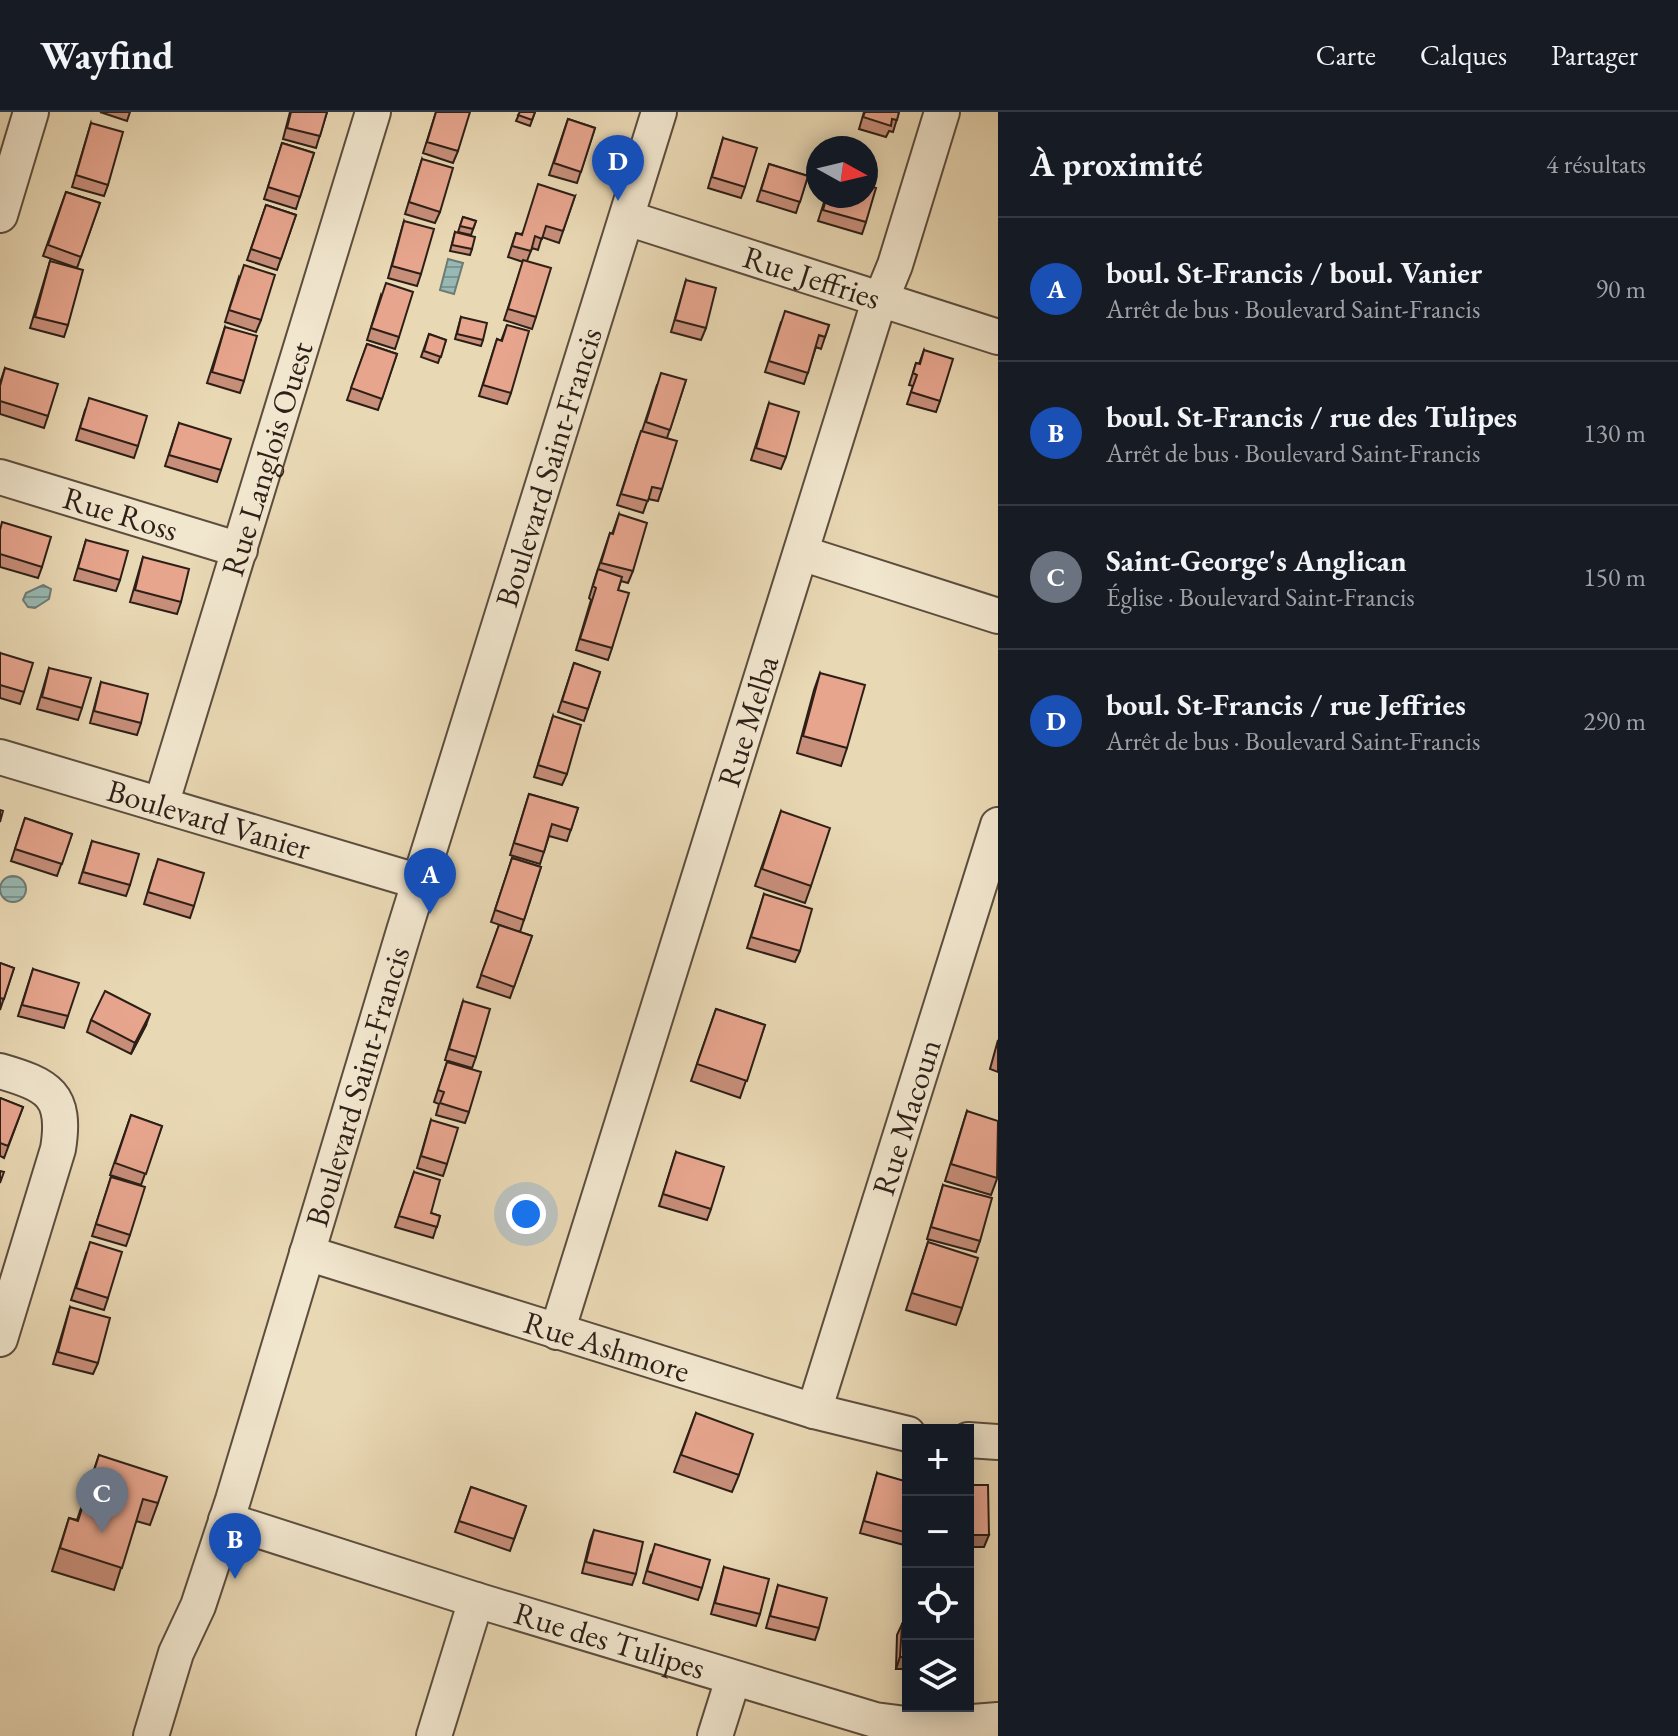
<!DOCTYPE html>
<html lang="fr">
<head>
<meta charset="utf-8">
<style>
	:root { --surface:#171b24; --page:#20242c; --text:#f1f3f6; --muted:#9ea1a6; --line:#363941; --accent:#db2777 }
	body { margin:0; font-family:"EB Garamond",serif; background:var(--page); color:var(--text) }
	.controls { position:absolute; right:24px; bottom:24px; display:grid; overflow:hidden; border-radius:0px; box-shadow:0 4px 20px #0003 }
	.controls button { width:72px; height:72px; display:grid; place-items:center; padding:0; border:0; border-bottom:2px solid var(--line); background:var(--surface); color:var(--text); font:40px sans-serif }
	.compass { position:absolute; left:806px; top:24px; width:72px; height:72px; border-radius:50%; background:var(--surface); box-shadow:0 4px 20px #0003; rotate:98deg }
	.you { position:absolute; left:526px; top:1102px; width:28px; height:28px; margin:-20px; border:6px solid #fff; border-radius:50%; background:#1a73e8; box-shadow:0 0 0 12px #1a73e833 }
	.badge { display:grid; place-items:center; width:52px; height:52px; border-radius:50%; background:var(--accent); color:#fff; font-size:26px; font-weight:700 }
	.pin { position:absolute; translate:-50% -66px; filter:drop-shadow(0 2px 4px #0008) }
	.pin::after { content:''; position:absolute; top:42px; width:28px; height:24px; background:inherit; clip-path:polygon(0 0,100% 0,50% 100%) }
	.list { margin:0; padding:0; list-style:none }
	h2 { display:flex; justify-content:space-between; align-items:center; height:104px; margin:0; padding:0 32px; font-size:34px }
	h2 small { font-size:26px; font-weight:400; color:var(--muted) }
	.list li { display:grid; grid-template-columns:52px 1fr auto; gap:24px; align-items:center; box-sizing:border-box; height:144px; padding:0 32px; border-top:2px solid var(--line) }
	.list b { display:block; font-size:30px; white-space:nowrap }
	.list p { margin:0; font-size:26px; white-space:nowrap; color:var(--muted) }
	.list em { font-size:26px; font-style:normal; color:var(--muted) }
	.icon { flex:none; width:44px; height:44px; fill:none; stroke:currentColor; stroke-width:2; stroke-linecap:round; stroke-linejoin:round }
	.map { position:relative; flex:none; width:998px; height:1624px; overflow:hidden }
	header { display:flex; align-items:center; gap:48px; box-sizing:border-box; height:112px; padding:0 40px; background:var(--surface); border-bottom:2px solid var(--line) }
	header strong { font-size:38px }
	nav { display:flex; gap:44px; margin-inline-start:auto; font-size:28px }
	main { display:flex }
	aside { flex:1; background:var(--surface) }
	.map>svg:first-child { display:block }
</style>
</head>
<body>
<header>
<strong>Wayfind</strong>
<nav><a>Carte</a><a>Calques</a><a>Partager</a></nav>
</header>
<main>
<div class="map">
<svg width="998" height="1624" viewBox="0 0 998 1624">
	<defs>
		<pattern id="water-rules" width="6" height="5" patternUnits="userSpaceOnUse" patternTransform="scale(2)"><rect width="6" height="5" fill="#98b9b3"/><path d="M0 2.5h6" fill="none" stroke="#7c9691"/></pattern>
	</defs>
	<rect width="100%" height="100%" fill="#e9d8b4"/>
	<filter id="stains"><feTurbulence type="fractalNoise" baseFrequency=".0025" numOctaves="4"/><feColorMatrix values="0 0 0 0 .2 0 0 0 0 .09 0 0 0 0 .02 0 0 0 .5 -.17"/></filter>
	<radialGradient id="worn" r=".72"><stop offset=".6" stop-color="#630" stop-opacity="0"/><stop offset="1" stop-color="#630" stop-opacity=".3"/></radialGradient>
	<path fill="url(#water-rules)" stroke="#6d7b75" stroke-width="2" d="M448,147L463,151L454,182L440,178Z
		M43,473L51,477L49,487L35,496L28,495L23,488L26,481Z
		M0 777a13 13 0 1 1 26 0a13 13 0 1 1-26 0Z"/>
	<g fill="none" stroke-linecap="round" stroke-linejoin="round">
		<g stroke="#5c4d3e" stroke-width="38">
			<g id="minor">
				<path d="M0,103L31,0"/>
				<path id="s1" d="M627,106L998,225"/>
				<path id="s2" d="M0,365L240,438"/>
				<path d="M801,441L998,504"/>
				<path id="s3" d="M0,645L420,770"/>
				<path id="s4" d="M161,693L373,0"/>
				<path d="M0,959C48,973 67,982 58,1037L0,1227"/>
				<path id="s5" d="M307,1141L814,1299L908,1322"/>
				<path id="s6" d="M557,1220L875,202L895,153L942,0"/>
				<path id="s7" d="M814,1299L998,713"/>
				<path d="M968,1328L998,1330"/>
				<path id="s8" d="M226,1408L476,1488L875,1608L922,1614L998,1608"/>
				<path id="s9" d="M151,1624L176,1541L198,1494L233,1388L404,819L659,0"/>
				<path d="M434,1624L476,1488"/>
				<path d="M715,1624L733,1567"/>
			</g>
		</g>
		<use href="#minor" stroke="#f1e6ce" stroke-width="34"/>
	</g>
	<path fill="#c78e7a" stroke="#2d1f17" stroke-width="2" d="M100,0H130L127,9Z
		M290,0H327L316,36L283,27Z
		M436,0L458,39L453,51L423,41Z
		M520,0H535L530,14L516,9Z
		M864,0H899L893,20L889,19L886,25L859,17Z
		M568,7L595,16L577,71L549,63Z
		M91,11L108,73L104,84L72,75Z
		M723,26L745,75L741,86L708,76Z
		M282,31L314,41L296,97L264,87Z
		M422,47L440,100L435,111L405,102Z
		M769,52L808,64L796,101L757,89Z
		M66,80L100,91L77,156L43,144Z
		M575,84L559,131L542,125L538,138L532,136L527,149L536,205L532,217L504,208L523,150L508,145L516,121L521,122Z
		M826,84H866V110L862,122L818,109Z
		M266,93L296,103L277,158L247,148Z
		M463,105L476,109L471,123L458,120Z
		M404,109L421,162L417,174L388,166Z
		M455,120L472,137L470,143L450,139Z
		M50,149L68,213L64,225L30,216Z
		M239,165L261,208L256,220L225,210Z
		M686,168L706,216L701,228L671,220Z
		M381,183L399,225L395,237L367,228Z
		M461,205L483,228L481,234L455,227Z
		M781,210L829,213L821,237L816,235L804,272L765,260Z
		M507,213L511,281L507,292L479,284L497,227L501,229Z
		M225,215L244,269L240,281L207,271Z
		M429,222L446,228L438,251L421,245Z
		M367,232L397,242L378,298L347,288Z
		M924,238L940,289L936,300L907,292L913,274L909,273L916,251L919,252Z
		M5,256L48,304L44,316L0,302V271Z
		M686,268L667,326L662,377L658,389L648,387L643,401L617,393L637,331L642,319L657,273Z
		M769,291L786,345L781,357L751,348Z
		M85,298L138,334L134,346L76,328Z
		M179,311L221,358L217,370L165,354Z
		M619,402L633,459L628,471L621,469L618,478L612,536L608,548L576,538L591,488L589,486L594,469L610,421L612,422Z
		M0,416L42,455L38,466L0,455Z
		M86,428L120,468L116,479L74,468Z
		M143,445L181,490L177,502L130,490Z
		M0,541L24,580L20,592L0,586Z
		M574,551L600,560L584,609L558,600Z
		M49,556L82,596L78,608L37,597Z
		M820,561L847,636L841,654L797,641L814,578Z
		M101,570L141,611L137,623L90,611Z
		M553,604L567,662L562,673L534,665Z
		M529,682L578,696L567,729L549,724L540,752L510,743Z
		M781,699L811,774L805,791L755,774Z
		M25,706L72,722L57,764L11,749Z
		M92,729L130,773L126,784L79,771Z
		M512,746L541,755L520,820L491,810Z
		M154,759L194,794L190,806L144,792Z
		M764,782L800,839L795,850L747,836Z
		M499,813L532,824L510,886L477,875Z
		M0,851L14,856L0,898Z
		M33,857L68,904L64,916L18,904Z
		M463,889L476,945L472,956L445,948Z
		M716,897L765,913L740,986L691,969Z
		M91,908L146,913L131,942L87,920Z
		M998,928V960L990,957Z
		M447,950L469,1000L465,1011L436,1003L439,992L434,990Z
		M0,986L23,995L4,1046L0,1044Z
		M967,999L998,1064L991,1083L945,1069Z
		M131,1003L162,1014L141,1073L110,1063Z
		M431,1008L447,1052L443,1064L417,1056Z
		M676,1040L711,1097L707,1108L659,1094Z
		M414,1060L431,1101L440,1104L433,1126L395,1115Z
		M111,1065L130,1123L126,1134L92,1124Z
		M943,1073L980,1129L976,1140L927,1127Z
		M928,1130L962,1196L956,1213L906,1198Z
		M86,1142L108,1186L104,1198L71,1188Z
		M70,1195L98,1251L93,1262L53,1252Z
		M696,1301L739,1363L732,1380L674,1360Z
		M99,1343L158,1391L150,1413L136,1409L114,1478L52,1459L69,1406L77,1408Z
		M877,1361L908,1421L904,1433L860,1421Z
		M471,1375L526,1394L510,1439L455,1420Z
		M594,1418L636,1462L632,1473L582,1461L590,1429Z
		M651,1443L702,1476L698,1488L643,1471Z
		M724,1455L760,1502L756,1514L711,1502Z
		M778,1473L819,1516L815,1528L766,1516Z
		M902,1512L908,1557H896L897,1523Z"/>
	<path fill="#a27463" stroke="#2d1f17" stroke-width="2" d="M150,902L146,913L131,942L135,931Z
		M968,1423H989L984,1435H968Z
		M900,1545H908V1557H896Z"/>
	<path fill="#e7a58e" stroke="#2d1f17" stroke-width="2" d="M291,0H327L320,24L287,16Z
		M436,0H470L458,39L427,30Z
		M520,0H535L532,8L518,3Z
		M865,0H899L897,8L892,7L891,14L863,5Z
		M568,7L595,16L581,60L554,51Z
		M91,11L123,20L108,73L76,63Z
		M723,26L757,36L745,75L712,65Z
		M282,31L314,41L300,85L268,75Z
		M422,47L453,56L440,100L409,90Z
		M769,52L808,64L800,90L761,78Z
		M538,72L575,84L563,119L546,114L542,127L535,124L531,139L512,134L516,121L522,123Z
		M866,73L876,76L866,110L823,98L827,84H866Z
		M66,80L100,91L81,145L48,133Z
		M266,93L296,103L281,147L251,137Z
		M463,105L476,109L473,117L460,114Z
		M404,109L434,117L421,162L392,154Z
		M455,120L475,125L472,137L452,133Z
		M523,148L551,156L536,205L508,197Z
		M50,149L83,158L68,213L35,205Z
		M244,153L275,163L261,208L229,198Z
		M686,168L716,176L706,216L675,208Z
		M386,171L413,180L399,225L371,216Z
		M785,199L829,213L825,225L819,223L808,261L769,249Z
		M461,205L487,211L483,228L457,222Z
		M507,213L529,219L511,281L483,273L497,227L502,229Z
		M225,215L257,224L244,269L212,260Z
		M429,222L446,228L441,245L424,239Z
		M367,232L397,242L382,287L351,276Z
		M924,238L953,247L940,289L911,280L917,263L913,261L916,251L920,252Z
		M5,256L58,272L48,304L0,289V274Z
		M661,261L686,268L670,318L646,310Z
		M89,286L147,304L138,334L80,316Z
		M769,291L799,300L786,345L756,336Z
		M179,311L231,327L221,358L169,343Z
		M641,319L677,329L662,377L652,375L648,389L621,382Z
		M619,402L647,411L633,459L601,451L610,421L613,422Z
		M2,410L51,425L42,455L0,442V418Z
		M86,428L128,439L120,468L78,456Z
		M143,445L189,457L181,490L135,478Z
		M598,457L622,465L618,478L629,481L612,536L580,527L596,476L593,474Z
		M0,541L33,551L24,580L0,573Z
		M574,551L600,560L588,597L562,589Z
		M49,556L91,566L82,596L42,585Z
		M820,561L865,573L847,636L803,624Z
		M101,570L148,582L141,611L94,599Z
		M553,604L581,613L567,662L538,653Z
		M529,682L578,696L571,718L552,712L544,740L514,731Z
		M0,698L3,699L0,710Z
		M781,699L830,716L811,774L762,757Z
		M25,706L72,722L62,752L15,737Z
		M92,729L139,742L130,773L83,760Z
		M512,746L541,755L524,808L495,798Z
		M158,747L204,761L194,794L148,780Z
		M764,782L812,797L800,839L751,825Z
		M499,813L532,824L514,875L481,863Z
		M0,851L14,856L4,887L0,886Z
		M33,857L79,871L68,904L22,893Z
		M105,879L150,902L135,931L91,908Z
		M463,889L490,897L476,945L449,937Z
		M716,897L765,913L747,969L697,952Z
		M447,950L481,960L469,1000L440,991L444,980L438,978Z
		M0,986L23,995L8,1034L0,1031Z
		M967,999L998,1009L997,1066L951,1052Z
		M131,1003L162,1014L146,1062L115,1051Z
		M431,1008L458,1016L447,1052L421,1044Z
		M676,1040L724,1055L711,1097L663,1082Z
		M0,1059L4,1060L0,1071Z
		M414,1060L440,1068L431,1101L440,1104L437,1115L399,1104Z
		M111,1065L145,1075L130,1123L96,1112Z
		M943,1073L992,1086L980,1129L931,1115Z
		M90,1130L122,1140L108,1186L76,1176Z
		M928,1130L978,1146L962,1196L912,1181Z
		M70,1195L110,1206L98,1251L58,1240Z
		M696,1301L753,1322L739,1363L681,1343Z
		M99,1343L167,1365L158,1391L143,1387L122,1456L60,1436L69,1406L78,1409Z
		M877,1361L908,1370V1421L864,1409Z
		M968,1373H988L989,1423H968Z
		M471,1375L526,1394L514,1427L459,1409Z
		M594,1418L643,1430L636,1462L586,1450Z
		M655,1432L710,1448L702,1476L647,1459Z
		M724,1455L769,1467L760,1502L715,1491Z
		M778,1473L827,1486L819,1516L770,1504Z
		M902,1512H908V1545H900Z"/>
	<g text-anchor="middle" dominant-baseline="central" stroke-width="8" stroke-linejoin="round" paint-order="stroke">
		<g font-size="32" fill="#2d1f17" stroke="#f1e6ce">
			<text stroke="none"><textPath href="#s1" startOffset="194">Rue Jeffries</textPath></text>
			<text stroke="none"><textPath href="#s4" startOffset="362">Rue Langlois Ouest</textPath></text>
			<text stroke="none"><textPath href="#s9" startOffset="1330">Boulevard Saint-Francis</textPath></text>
			<text stroke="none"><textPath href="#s2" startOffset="126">Rue Ross</textPath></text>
			<text stroke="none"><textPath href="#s6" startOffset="640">Rue Melba</textPath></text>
			<text stroke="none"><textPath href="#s3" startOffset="218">Boulevard Vanier</textPath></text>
			<text stroke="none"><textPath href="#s9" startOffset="682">Boulevard Saint-Francis</textPath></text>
			<text stroke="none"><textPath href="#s7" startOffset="308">Rue Macoun</textPath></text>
			<text stroke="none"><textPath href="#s5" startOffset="314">Rue Ashmore</textPath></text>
			<text stroke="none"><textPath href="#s8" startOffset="402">Rue des Tulipes</textPath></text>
		</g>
	</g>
	<rect width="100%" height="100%" filter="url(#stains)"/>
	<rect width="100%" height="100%" fill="url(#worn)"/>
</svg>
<div class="controls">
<button>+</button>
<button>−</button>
<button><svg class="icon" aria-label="locate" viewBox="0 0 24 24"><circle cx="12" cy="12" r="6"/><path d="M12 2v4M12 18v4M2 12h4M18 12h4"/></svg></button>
<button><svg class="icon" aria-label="layers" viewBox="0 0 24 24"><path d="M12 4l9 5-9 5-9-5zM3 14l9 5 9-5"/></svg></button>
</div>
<svg class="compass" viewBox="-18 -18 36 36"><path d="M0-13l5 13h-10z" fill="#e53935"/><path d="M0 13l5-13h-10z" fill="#9ea1a6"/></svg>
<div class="you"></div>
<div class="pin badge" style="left:430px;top:802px;background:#1a4fb4">A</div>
<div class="pin badge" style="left:235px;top:1467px;background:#1a4fb4">B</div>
<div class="pin badge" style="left:102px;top:1421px;background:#6b7280">C</div>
<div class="pin badge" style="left:618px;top:89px;background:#1a4fb4">D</div>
</div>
<aside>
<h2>À proximité<small>4 résultats</small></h2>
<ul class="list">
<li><span class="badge" style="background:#1a4fb4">A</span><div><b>boul. St-Francis / boul. Vanier</b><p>Arrêt de bus · Boulevard Saint-Francis</p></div><em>90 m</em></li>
<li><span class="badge" style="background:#1a4fb4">B</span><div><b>boul. St-Francis / rue des Tulipes</b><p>Arrêt de bus · Boulevard Saint-Francis</p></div><em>130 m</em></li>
<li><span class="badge" style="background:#6b7280">C</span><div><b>Saint-George's Anglican</b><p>Église · Boulevard Saint-Francis</p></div><em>150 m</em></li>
<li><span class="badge" style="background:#1a4fb4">D</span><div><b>boul. St-Francis / rue Jeffries</b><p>Arrêt de bus · Boulevard Saint-Francis</p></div><em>290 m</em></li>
</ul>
</aside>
</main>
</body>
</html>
